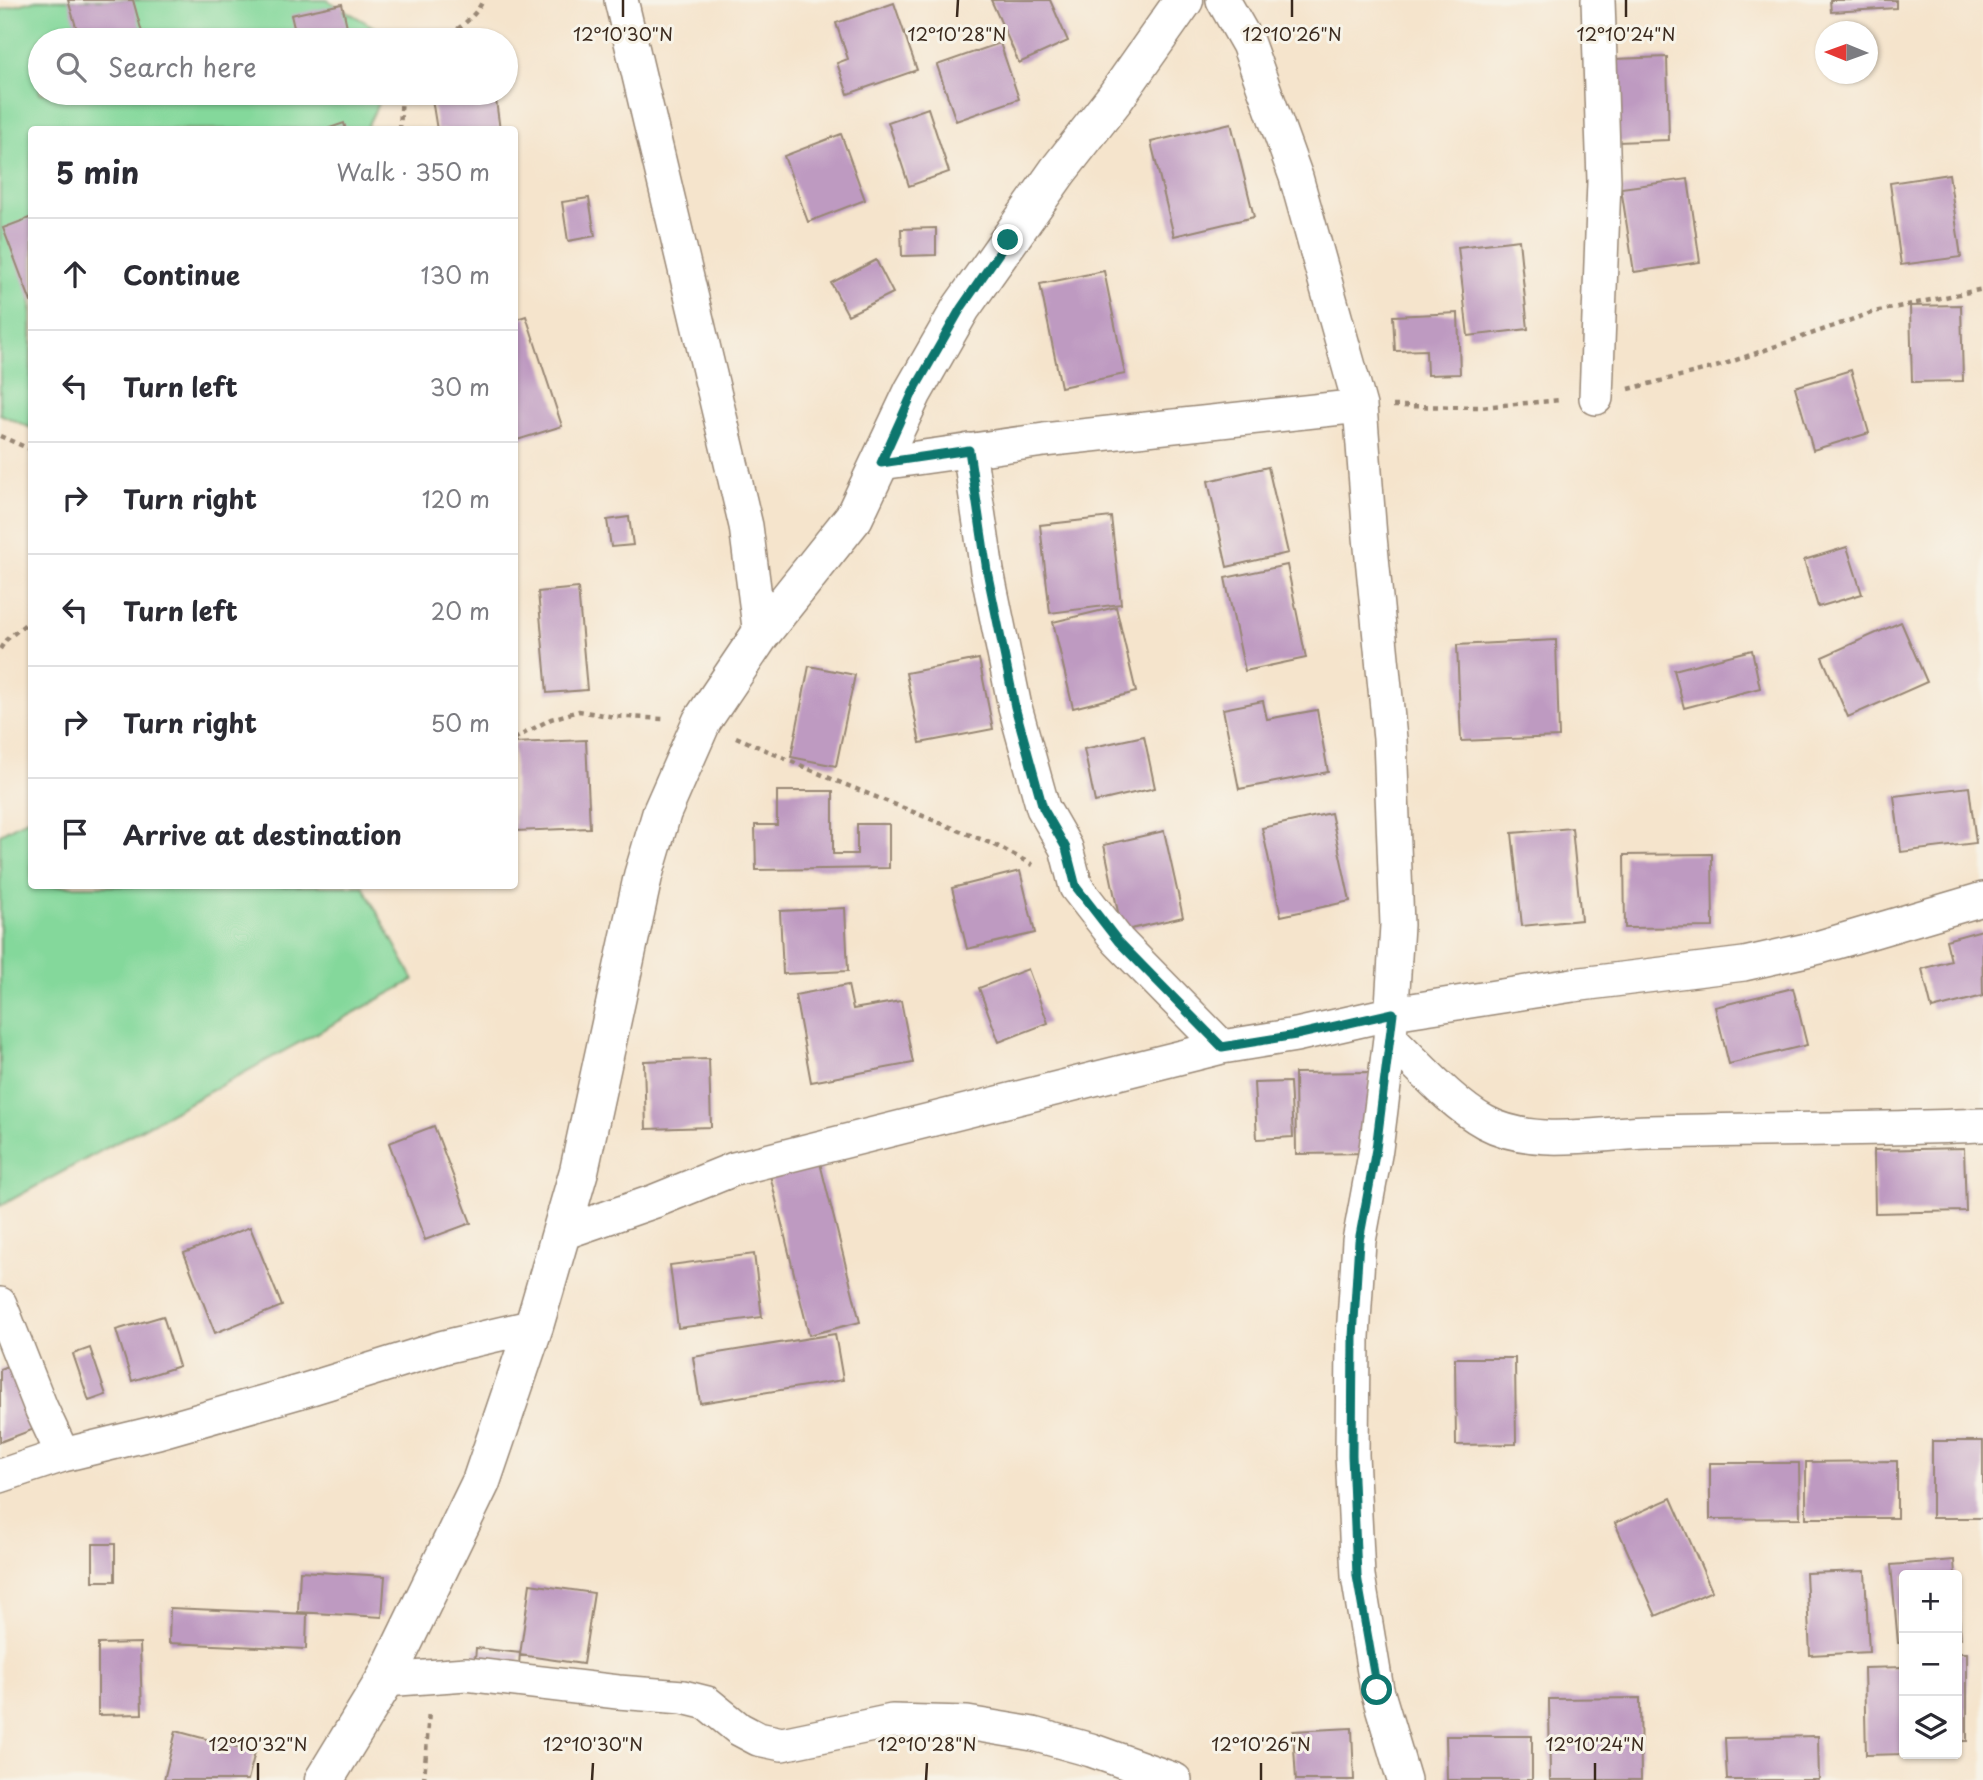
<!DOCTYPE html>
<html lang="en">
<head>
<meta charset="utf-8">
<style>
	:root { --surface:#fff; --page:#f7f7f7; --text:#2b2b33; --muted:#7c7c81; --line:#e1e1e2 }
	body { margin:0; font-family:"Playpen Sans",sans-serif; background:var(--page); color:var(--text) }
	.controls { position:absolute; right:21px; bottom:21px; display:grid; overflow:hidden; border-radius:7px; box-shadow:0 2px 5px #0004 }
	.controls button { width:63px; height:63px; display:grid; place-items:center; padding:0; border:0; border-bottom:2px solid var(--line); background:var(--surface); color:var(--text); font:35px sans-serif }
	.compass { position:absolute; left:1815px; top:21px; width:63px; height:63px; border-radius:50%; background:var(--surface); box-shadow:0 2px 5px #0004; rotate:271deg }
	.stop { position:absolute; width:21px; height:21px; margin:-16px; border:5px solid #0f766e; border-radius:50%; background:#fff }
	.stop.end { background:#0f766e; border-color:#fff; box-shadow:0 2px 7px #0008 }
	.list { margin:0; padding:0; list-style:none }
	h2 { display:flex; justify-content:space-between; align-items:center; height:91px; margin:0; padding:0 28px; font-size:30px }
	h2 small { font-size:23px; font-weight:400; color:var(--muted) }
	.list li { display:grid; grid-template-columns:46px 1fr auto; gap:21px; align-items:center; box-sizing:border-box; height:112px; padding:0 28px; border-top:2px solid var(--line) }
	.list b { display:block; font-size:26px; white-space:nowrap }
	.list em { font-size:23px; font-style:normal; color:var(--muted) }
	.icon { flex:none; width:38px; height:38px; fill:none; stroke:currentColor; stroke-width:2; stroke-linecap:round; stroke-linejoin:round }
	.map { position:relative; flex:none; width:1983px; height:1780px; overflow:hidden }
	.search { position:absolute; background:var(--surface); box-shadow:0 2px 5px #0004; left:28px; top:28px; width:490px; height:77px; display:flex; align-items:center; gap:18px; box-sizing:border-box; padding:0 24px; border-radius:38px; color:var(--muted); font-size:26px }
	.panel { position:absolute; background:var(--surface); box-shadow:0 2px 5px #0004; left:28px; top:126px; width:490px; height:763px; border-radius:7px }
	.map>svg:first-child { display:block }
</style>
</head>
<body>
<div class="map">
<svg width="1983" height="1780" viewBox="0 0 1983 1780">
	<rect width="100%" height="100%" fill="#f7f3e8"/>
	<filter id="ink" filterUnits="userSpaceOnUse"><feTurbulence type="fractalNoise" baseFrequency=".0143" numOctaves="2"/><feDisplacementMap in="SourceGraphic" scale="14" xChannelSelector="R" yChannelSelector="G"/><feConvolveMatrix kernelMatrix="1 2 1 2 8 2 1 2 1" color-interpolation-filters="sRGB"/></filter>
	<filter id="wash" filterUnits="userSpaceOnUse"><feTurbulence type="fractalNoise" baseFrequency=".00686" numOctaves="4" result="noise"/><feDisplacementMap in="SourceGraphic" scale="28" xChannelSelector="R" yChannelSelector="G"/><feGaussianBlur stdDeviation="1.57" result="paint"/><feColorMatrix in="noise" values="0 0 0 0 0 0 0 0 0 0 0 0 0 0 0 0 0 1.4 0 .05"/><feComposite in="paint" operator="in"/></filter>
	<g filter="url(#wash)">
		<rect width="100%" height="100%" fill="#f5e4cc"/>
		<path fill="#84d89b" stroke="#60815c" stroke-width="2" d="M36,0H327L393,38V40H40V93H383L366,129L32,130L31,428L0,414V10Z
			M31,817L32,886H363L414,980L0,1206V834Z"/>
		<g id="blocks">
			<path fill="#be9ac1" d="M68,0H133L143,36L130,40H80Z
				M991,0H1050L1068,41L1019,63Z
				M1830,0H1896V8L1831,12Z
				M894,3L917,70L848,94L837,63L848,59L836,23Z
				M342,4L350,40H297L291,15Z
				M1000,43L1019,99L956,121L937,65Z
				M1667,57L1669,140L1617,142L1615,59Z
				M431,93H495L500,130H437Z
				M928,108L949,172L909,186L888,122Z
				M344,123L346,130H327V129Z
				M1231,123L1254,217L1174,236L1151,142Z
				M841,134L865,200L808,222L784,156Z
				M1949,174L1961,257L1901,265L1890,183Z
				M1688,179L1700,262L1634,272L1621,188Z
				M589,198L595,236L568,241L562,202Z
				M32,217V302H31L3,228Z
				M936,228V255L902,256L901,229Z
				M1519,240L1528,329L1468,336L1458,247Z
				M876,260L893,293L848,315L831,283Z
				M1104,271L1125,374L1061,387L1040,284Z
				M1961,305L1963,381L1912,382L1910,306Z
				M1458,313L1460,374L1427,375L1426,350L1395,351L1393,316Z
				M526,316L562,426L514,441V320Z
				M1851,370L1869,433L1813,450L1795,387Z
				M1268,467L1288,553L1227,567L1208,481Z
				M629,517L633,545L611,547L607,520Z
				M1111,517L1121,604L1050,613L1040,525Z
				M1847,547L1862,594L1818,607L1804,560Z
				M1287,565L1306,658L1245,671L1225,578Z
				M578,588L587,690L547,693L538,592Z
				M1116,607L1136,692L1073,708L1053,622Z
				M1901,622L1927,682L1848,717L1822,657Z
				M1556,640L1559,737L1461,741L1457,645Z
				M1752,650L1760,688L1684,708L1674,670Z
				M979,659L993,729L920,743L906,673Z
				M809,666L855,675L836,766L791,757Z
				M1263,701L1267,719L1317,710L1328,772L1239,789L1223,709Z
				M1144,736L1155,788L1095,802L1084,749Z
				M586,740L590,828L514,831V743Z
				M1969,787L1976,843L1901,852L1894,796Z
				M777,791H833V854H857V824H889V868L756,870L755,825H777Z
				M1331,813L1350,901L1281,916L1262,828Z
				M1572,828L1581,920L1522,926L1512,833Z
				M1164,831L1183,917L1122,931L1104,845Z
				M1712,854L1713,927L1625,928L1624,855Z
				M1020,871L1035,933L967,949L952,888Z
				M845,908L848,971L783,974L780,911Z
				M1982,930L1983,996L1932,1009L1922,969L1951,961L1946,940Z
				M1028,969L1048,1023L999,1042L979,988Z
				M848,985L853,1009L901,1001L913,1063L811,1082L795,995Z
				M1793,988L1807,1045L1729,1064L1715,1007Z
				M709,1059L711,1127L646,1129L644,1061Z
				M1370,1072L1371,1153L1296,1154L1295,1073Z
				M1290,1082L1293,1137L1257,1139L1254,1083Z
				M434,1126L471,1223L425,1240L389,1143Z
				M1964,1148L1966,1211L1875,1213L1874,1150Z
				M820,1163L860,1322L809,1335L770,1175Z
				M250,1227L282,1306L215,1333L184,1253Z
				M754,1254L762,1317L678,1328L670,1265Z
				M163,1316L179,1366L132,1381L116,1330Z
				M835,1334L843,1380L700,1403L693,1357Z
				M90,1348L106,1395L89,1401L73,1354Z
				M1455,1358H1515L1516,1444L1456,1445Z
				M12,1364L37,1428L0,1442V1369Z
				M1932,1441H1983V1518H1932Z
				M1897,1461V1518H1806V1462Z
				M1710,1463H1799L1800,1518L1710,1519Z
				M1671,1498L1712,1591L1656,1616L1615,1523Z
				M93,1544H115V1581H93Z
				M1954,1560L1955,1575H1904V1643H1898L1891,1565Z
				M300,1571L385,1576L382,1617L298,1612Z
				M1865,1571L1869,1652L1810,1655L1806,1573Z
				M530,1584L594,1593L583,1664L520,1655Z
				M170,1608L307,1614L306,1649L169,1643Z
				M1957,1616H1959L1961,1638H1957Z
				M140,1643L142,1714L98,1715V1644Z
				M476,1648L520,1653L518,1677L474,1673Z
				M1957,1653H1967V1741H1957Z
				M1904,1667V1754L1866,1755L1864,1668Z
				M1640,1698L1641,1780H1550L1549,1699Z
				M1352,1728L1354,1780H1296L1293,1731Z
				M176,1731L255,1752L248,1780H164Z
				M1446,1736H1532V1780H1447Z
				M1818,1736L1819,1780H1727L1725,1738Z"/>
		</g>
	</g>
	<g filter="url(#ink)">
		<use href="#blocks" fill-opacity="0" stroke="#988775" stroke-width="2"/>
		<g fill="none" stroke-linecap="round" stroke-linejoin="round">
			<g stroke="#988775" stroke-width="36">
				<path id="minor" d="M621,0L746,526L760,635
					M1223,0L1248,44L1296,177L1360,406L1370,537L1390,739L1397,925L1390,1038L1376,1149L1359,1241L1353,1337L1352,1455L1358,1576L1377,1690L1404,1780
					M1596,398L1604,181L1598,0
					M969,450L987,571L1015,707L1043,808L1066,848L1076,887L1118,941L1222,1047
					M881,463L1044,440L1360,406
					M1390,1038C1417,1064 1453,1105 1485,1122C1533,1148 1597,1133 1648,1132C1760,1129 1871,1130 1983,1125
					M560,1234L655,1201L734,1169L1222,1047L1296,1035L1393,1013L1573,985L1744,964L1820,947L1983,899
					M0,1304L41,1408L63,1455
					M0,1476L63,1455L158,1432L305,1390L444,1347L534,1326
					M385,1680L466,1674L618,1692L683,1697L707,1703L739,1729L758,1739L782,1744L892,1721L967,1723L1033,1734L1091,1750L1175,1780"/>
			</g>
			<g stroke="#988775" stroke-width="41">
				<path id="tertiary" d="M324,1780L385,1680L481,1482L534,1326L579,1171L643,876L662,812L702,721L760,635L854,517L913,392L961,308L1058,171L1115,98L1184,0"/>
			</g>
			<path stroke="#988775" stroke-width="4.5" stroke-dasharray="5 5" stroke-linecap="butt" d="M441,40C456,31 476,17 483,0
				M400,130L402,93
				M1629,389L1719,366L1874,312L1983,289
				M1393,406L1480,407L1562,400
				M0,436L32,450
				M0,649L6,640L32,619
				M736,737L834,780L995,845L1033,865
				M514,739L551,719L579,711L609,716L664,719
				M424,1780L429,1711"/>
			<use href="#minor" stroke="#fff" stroke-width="33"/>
			<use href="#tertiary" stroke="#fff" stroke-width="38"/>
		</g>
	</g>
	<g fill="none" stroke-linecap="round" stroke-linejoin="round" filter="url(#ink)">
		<path stroke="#0f766e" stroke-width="9" d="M1008,240L961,308L913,392L881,463L969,450L987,571L1015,707L1043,808L1066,848L1076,887L1118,941L1222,1047L1296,1035L1393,1013L1376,1149L1359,1241L1353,1337L1352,1455L1357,1576L1377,1690"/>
	</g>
	<path fill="none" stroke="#3b2a1e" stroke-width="2.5" d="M623,17V0M957,17L958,0M1292,17V0M1626,17V0M258,1780V1763M592,1780L593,1763M926,1780L927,1763M1261,1780V1763M1595,1780V1763"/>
	<g font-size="18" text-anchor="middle" fill="#3b2a1e" stroke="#f7f3e8" stroke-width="6" stroke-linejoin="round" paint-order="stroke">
		<text x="623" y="41">12°10'30"N</text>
		<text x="957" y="41">12°10'28"N</text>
		<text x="1292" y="41">12°10'26"N</text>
		<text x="1626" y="41">12°10'24"N</text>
		<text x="258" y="1751">12°10'32"N</text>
		<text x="593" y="1751">12°10'30"N</text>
		<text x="927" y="1751">12°10'28"N</text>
		<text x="1261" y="1751">12°10'26"N</text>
		<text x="1595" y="1751">12°10'24"N</text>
	</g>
</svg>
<div class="controls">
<button>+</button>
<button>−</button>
<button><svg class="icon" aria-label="layers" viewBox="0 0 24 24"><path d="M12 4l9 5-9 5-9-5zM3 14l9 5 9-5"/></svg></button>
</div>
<svg class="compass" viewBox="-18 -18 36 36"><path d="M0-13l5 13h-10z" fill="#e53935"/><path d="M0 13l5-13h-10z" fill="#7c7c81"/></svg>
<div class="stop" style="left:1377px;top:1690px"></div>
<div class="stop end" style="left:1008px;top:240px"></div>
<div class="search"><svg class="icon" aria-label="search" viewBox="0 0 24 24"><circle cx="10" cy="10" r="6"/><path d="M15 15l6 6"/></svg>Search here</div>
<section class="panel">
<h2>5 min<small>Walk · 350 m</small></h2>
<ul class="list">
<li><svg class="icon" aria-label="ahead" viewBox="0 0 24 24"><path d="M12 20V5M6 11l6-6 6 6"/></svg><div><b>Continue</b></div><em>130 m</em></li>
<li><svg class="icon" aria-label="left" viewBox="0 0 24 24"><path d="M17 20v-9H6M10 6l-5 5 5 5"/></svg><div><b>Turn left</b></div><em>30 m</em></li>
<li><svg class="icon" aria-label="right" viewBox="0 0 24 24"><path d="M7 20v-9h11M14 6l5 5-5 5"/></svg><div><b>Turn right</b></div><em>120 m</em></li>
<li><svg class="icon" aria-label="left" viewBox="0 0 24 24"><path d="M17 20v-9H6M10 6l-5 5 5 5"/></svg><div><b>Turn left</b></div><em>20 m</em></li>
<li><svg class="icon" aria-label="right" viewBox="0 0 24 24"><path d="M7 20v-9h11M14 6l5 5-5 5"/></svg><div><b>Turn right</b></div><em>50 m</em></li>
<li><svg class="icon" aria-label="arrive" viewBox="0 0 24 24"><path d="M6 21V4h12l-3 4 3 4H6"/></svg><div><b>Arrive at destination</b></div></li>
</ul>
</section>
</div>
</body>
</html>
